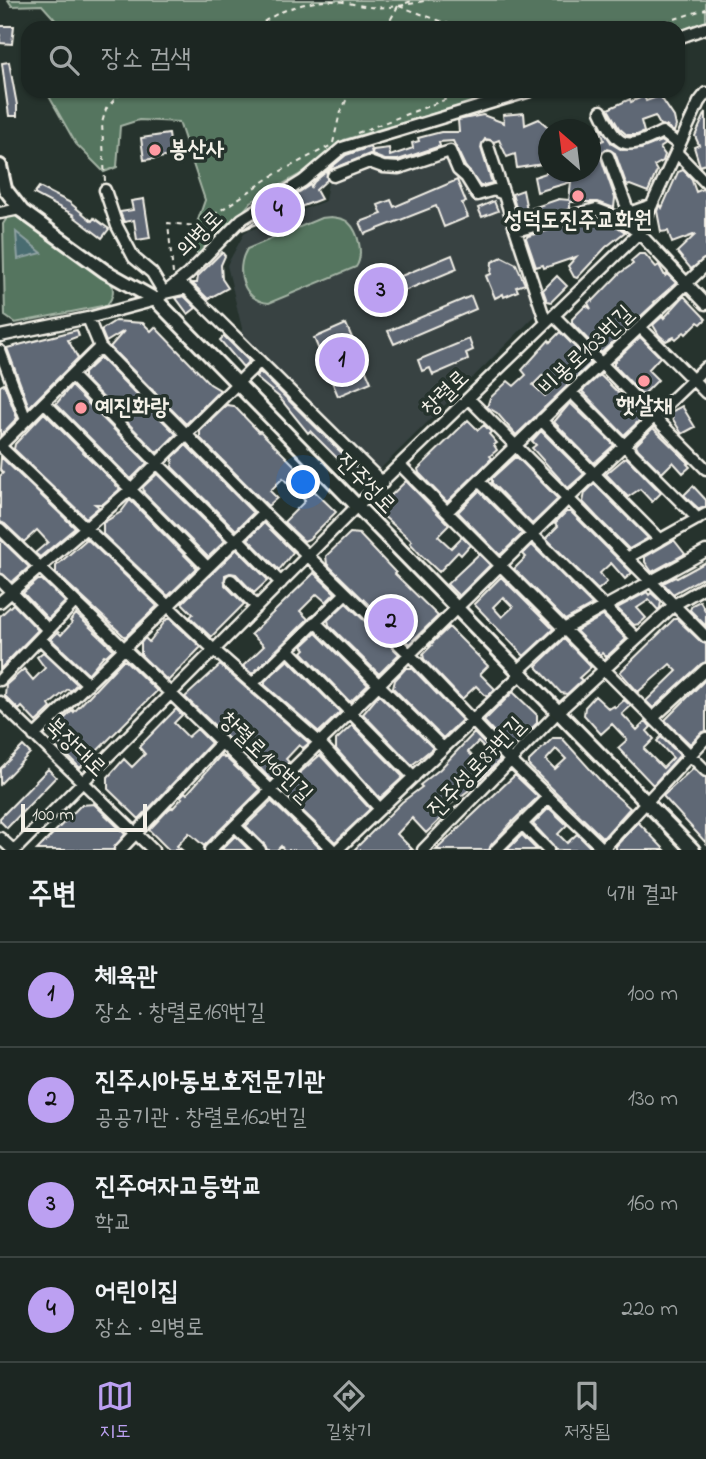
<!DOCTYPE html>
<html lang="ko">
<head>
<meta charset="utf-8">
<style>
	:root { --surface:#1c2622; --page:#252e2a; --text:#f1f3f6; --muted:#a0a5a5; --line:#3a4340; --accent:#bca0f2 }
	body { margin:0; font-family:"Indie Flower","Poor Story",sans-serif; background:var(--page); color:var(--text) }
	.compass { position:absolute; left:538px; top:119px; width:63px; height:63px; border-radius:50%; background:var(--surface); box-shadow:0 2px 5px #0004; rotate:332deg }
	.scale { position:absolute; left:21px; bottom:18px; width:126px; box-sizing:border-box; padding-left:7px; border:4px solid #f4f1e8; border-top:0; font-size:19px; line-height:24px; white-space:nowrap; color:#f4f1e8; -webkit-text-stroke:5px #26332d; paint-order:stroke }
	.you { position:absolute; left:304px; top:483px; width:24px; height:24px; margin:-18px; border:5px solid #fff; border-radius:50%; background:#1a73e8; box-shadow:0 0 0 10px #1a73e833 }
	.badge { display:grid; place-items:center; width:46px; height:46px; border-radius:50%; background:var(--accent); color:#111; font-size:23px; font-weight:700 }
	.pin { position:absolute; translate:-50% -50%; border:4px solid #fff; box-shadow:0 2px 7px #0006 }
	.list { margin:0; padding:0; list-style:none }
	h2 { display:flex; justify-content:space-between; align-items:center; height:91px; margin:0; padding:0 28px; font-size:30px }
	h2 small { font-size:23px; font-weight:400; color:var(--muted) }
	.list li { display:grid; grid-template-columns:46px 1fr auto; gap:21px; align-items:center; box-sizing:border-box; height:105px; padding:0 28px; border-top:2px solid var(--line) }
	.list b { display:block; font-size:26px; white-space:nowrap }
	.list p { margin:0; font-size:23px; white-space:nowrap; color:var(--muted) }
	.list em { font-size:23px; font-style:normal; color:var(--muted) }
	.icon { flex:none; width:38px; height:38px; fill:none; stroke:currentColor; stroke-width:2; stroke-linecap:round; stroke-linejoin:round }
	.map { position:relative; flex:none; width:706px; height:850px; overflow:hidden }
	.search { position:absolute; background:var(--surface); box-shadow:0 2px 5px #0004; left:21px; right:21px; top:21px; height:77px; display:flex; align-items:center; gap:18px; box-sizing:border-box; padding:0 24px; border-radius:21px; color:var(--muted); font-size:26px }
	.sheet { height:511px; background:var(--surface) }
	nav { display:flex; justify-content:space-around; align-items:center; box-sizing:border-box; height:98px; border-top:2px solid var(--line); background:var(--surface); font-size:19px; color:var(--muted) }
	nav a { display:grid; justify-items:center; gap:4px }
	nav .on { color:var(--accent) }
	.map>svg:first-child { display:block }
</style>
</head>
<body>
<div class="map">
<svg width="706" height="850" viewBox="0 0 706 850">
	<rect width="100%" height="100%" fill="#26332d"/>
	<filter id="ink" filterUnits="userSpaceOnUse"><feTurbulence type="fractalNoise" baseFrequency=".0143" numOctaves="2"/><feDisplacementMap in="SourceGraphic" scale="14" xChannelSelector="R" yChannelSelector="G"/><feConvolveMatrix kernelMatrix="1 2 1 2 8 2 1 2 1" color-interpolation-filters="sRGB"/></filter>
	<g filter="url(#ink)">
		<path fill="#374343" d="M448,151L475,195L496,191L537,314L377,472L244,337L227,265L245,232L325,201L328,182L365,166L398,170Z"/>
		<path fill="#54755f" stroke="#a4b3a4" stroke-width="2" d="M8,0H706V27L678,38V28H56L59,24L42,5L12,6Z
			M46,91H511L344,140L311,168L251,202L228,229L209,259L195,252L190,243L205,200L179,122L139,120L120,126L117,167L104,172L76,144Z
			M9,215H14L112,283C114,292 113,298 107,305L15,323L5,316L3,224Z
			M331,217C337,218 343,218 348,222C359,232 364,255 356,267L269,303C243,301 234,270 247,249L321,218Z"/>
		<path fill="#4a6c71" stroke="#8ea1a1" stroke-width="2" d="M16,232L42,253L18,259Z"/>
		<path fill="#5f6775" stroke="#f4f1e8" stroke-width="2" fill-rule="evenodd" d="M0,26H14L12,44L0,43Z
			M9,62L17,105V116H9L5,87L2,63Z
			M644,96L646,101L660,96L674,117L676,126L674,132L666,126L660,125L655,116L641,121L644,132L637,135H627L619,128L608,109L630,99L631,102Z
			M706,112V164L700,166L694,147L699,145L695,136Z
			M524,113L525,125L539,119L549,128V163L517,168L515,154L507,157L499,140L494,142L485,139L481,148L492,183L480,186L465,166L453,141L439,142L440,146L398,160H385L372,155V153L328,171L327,180L316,190L321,199L242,230L310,185L311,187L314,182L346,155L370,147L372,153L373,150L389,148L390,156L413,148L412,143L419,141L418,138L441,132H459L458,120L483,115L504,123L503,115Z
			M599,124L612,144L622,150L641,149L661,141L666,144L660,148L665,155L663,161L654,166L657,171L648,192L630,185L627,186L615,153L606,149L602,152L601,158L615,198L614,208L598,202H570V209L520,221L512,194L523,190L527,210L559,199L569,200L571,182L537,192L534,177L549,172H591V146L604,140Z
			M169,134L172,156L144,160L141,138Z
			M683,170L691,178L696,192L703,189L706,192V258L691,269L677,252L696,234L672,243L668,231L661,232L657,211L660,204L662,208L678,172Z
			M457,180L466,202L462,203L468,217L444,227L436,206L365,234L360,222L382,214L378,205L391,200L394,207Z
			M39,187L69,202L92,221L94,218L109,229L102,238L73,216L74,215L34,194Z
			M144,199L150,238L137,240L134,220L124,222L120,212L133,210L131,201Z
			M494,201L498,211L482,217L478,208Z
			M596,217L613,224L625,232L606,247L577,278L574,277L568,266L576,257L544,268L543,265L536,267L526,238L528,236L567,225L568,228L580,221Z
			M222,252L225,256L221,265L222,279L228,288L208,299L192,283H197L198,276Z
			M639,254H645L656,267L659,265L665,276L667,274L676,283L654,302L655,303L601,353L572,323V319L586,305L591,309L588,303L592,299L593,301L620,273L633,264L631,261Z
			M452,255L457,269L373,304L367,290Z
			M502,257L516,264L525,284L516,287L518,291L504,297L503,294L495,298L486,276L491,274L492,262Z
			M557,276L567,286L551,302L547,301L543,290Z
			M184,296L196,308L188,314L176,298Z
			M471,296L476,309L394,344L388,331Z
			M684,296L706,319L701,324L698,322L686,334L684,332L676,339L674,337L666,341L659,335L653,325L663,316L664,318Z
			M115,321L143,323L151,331L155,327L210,384L220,390L186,424L110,347L124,331L106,342L101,330Z
			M346,324L371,382L338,396L314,338Z
			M77,330L79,336L68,340L78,358L29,407L7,348Z
			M560,332L591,363L516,435L497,413L487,407L490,398L508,381L514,386L526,375L522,370L549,340L550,342ZM543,375L555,387L545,396L533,385Z
			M224,336L249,361L243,367L220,340Z
			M640,337L660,357L648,370L658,380L643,395L614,365V362Z
			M469,339L473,350L466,353L468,360L433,375L430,368L422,371L418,360Z
			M100,358L176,434L157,453L84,378V373Z
			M260,372L369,480L364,485L310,431L308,433L279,397L255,377Z
			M600,375L643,417L624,435L582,391Z
			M4,384L17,418L0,436V386Z
			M71,386L147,463L131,479L56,404Z
			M570,403L614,445L594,463L554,422Z
			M227,405L234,406L259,432L260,431L310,481L307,484L336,512L309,539L304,541L284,522L305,501L300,495L303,492L294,483L290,486L283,478L270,491L277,498L268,506L200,438V431Z
			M682,406L695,427L682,434L669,413Z
			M44,413L120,489L103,504H95L99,507L86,518L14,449L15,444Z
			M468,420L478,430L484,425L491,432L489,434L497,443L494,445L497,450L490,456L492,458L447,502L419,473L418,469Z
			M653,428L689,463L687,464L690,467L683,473L673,462L662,473L638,449L636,445Z
			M541,431L584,474L568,488L532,448L536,445L532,441Z
			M186,445L253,513L236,530L172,467L173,457Z
			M1,457L75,528L40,557L35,553L48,542L37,530L24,542L5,524L0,522V476L3,473L0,469Z
			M626,457L661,493L652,502L640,489L628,497L606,474Z
			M514,458H518L558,499L532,524L492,483V478Z
			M157,474L225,541L208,557L144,493L143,487Z
			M406,481L449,525L438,536L451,548L462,537L470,545L461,555L458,552L439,572L420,554L410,543L412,541L381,514V505Z
			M594,484L648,538L629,549L597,517L583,502L585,493Z
			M693,486L706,500V507L699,509L684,495Z
			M479,491L522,534L500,555L458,512Z
			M130,500L197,568L168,596L103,534V523L121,512Z
			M566,512H571L632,573L625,579L611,563L600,573L607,582L598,590L546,538L558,526L555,523Z
			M264,523L293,552L279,570L248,539Z
			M350,533L359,534L396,573L395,574L438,616L409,644L327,564L326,556Z
			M0,539L29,567L12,582L0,573Z
			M87,539L157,606L125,637L56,573V566Z
			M674,540L685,554L652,572L645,562V557Z
			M532,545L592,605L565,620L514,569L526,557L523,554Z
			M237,549L268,580L254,593L236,574L230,573L225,575V585L244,604L211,637L190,617L193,614L182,603Z
			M479,554L490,565L459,596L447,584Z
			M706,562V576L673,594L663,583L675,577L677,578Z
			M314,573L335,593L326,602L317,594L300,611L308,619L252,674L243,666L264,646L251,634Z
			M501,577L553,629L524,656L474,604ZM503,597L513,607L502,617L493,607Z
			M38,580H42L65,602L48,619L23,593Z
			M647,592L649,595L651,593L661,602L660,608L658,610L649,600L637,608L646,618L639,624L634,625L617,608Z
			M700,601L706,612V626L690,610L692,605Z
			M346,603L399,654L379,674L329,625L328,620Z
			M13,604L38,630L0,669V616Z
			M76,614L113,649L106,656L104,655L88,674L51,639L58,632L61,635L72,623L70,621Z
			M603,616L626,639L606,657L602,653L600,655L576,631Z
			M167,619H170L201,647L168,681L141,655V643L145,638L149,642Z
			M674,619H677L701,642L706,644V662L701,664L653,708L646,701L677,671L670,664L638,692L620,672Z
			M449,627L488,666L480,674L495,689L487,697L476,686L462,699L424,659L423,654L431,646H429Z
			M316,633L368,685L350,702L302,652L305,649L302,646Z
			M564,639L591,667L579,678L582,680L567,694L561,693L536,666Z
			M43,652L77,684L70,691L68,689L49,705L51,708L36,722L22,707L19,710L5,696L6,685L24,669L33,680L45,668L37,657Z
			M288,660L340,712L319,732L265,685V681Z
			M122,661H126L157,691L80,768L62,750L64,748L51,736V732L73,710L74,712Z
			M220,665L309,743L303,748L299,745L286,759L289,762L271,780L236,742L234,744L185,697Z
			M406,668H412L462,720L443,738L393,688L395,680Z
			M706,679V731L701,733L690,744L665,720Z
			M513,692L537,715V723L514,746H507L484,721Z
			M379,695L433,748L412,765L363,714Z
			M595,696L609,709L614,706L615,708L624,700L631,706L622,714L637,730L646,721L651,727L647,731L654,739L644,749L663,768L673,758L657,741L661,737L680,755L653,785L618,748L627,740L612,724L601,734L584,715L585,707Z
			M176,709L182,715L174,723L188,737L197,729L211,743L139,819L108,789V777L124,759L132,767L145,754L139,747Z
			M352,725L403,777L380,798L336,749V740Z
			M474,733L500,760L468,791L444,809L447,813L426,833L412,818L397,834L413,850H354L402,802L422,787L420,785L440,769ZM478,742L493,757L484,767L468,752Z
			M553,738H562L606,787L630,808L603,838L529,766V761ZM556,749L566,759L555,769L546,760Z
			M23,746L30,753L0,784V769Z
			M221,755L224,758L225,757L260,790L204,846L189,833L177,846L182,850H169L149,830L168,810L172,807L173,808L182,798L180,797L185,792L187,794Z
			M320,755L370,809L335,842L286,795V785Z
			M693,768L706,778V843L663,796Z
			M48,769L56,777L7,828L0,821V818Z
			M515,775L538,797L511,823L491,845L489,850H436Z
			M271,802H272L322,850H284L281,846L277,850H267L265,845L246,826Z
			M94,804L125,834L113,850H37L81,805Z
			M549,808L567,825L558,834L567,843L577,834L593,850H555L553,845L533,824Z
			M638,822L665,850H616V846Z
			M522,835L537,850H507Z
			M235,836L249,850H221Z"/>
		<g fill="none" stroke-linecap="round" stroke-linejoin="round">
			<g stroke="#f4f1e8" stroke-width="15">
				<path id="minor" d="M678,38L706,28
					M601,111C618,148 625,151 662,132L679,145
					M488,146L546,323
					M676,152L706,183
					M608,156L629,213
					M333,176L369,162L383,167L399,168L450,151L458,170L466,177L477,195L494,190L504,194
					M105,190L117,226L134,258L152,273L164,293L186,288L383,483
					M0,213L20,209L22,211
					M623,215L652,205
					M516,231L596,209L617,217L639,233L706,304
					M554,316L706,469
					M88,318L100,347L264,513L409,654L511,761L604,850
					M640,327L706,393
					M0,336L88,318L156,300L188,274L242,219L303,181L342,148L530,91
					M0,351L26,420
					M72,376L158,464L235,540
					M571,392L698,519
					M469,399L706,637
					M45,403L207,567
					M541,420L660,540
					M0,446L214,650L319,742L380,809
					M0,446L100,347
					M401,466L706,771
					M479,481L637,639
					M447,512L571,392L706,265
					M0,529L333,850
					M237,538L281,583
					M627,558L706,514
					M0,580L48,630
					M231,580L257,607
					M0,602L131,489L260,361
					M315,622L443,748
					M40,639L88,684
					M288,649L414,777
					M518,671L564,629L706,551
					M0,680L75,602
					M253,683L346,593
					M0,702L153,850
					M654,717L706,669
					M34,736L264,513
					M522,824L548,850
					M235,826L260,850
					M0,838L13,850
					M15,850L357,506L639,233L699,102L706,93
					M120,850L222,742
					M210,850L568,499L706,367
					M337,850L521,674
					M423,850L558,712L674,605L706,586
					M496,850L548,798
					M602,850L706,738"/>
			</g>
			<g stroke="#f4f1e8" stroke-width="18">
				<path id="major" d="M0,166L5,189L22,211L105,271L156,300L693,850"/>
			</g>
			<path stroke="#f4f1e8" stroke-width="2" stroke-dasharray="5 5" stroke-linecap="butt" d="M406,3L415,0
				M399,6L460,28
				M256,28C274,12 302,2 326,1C341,0 355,5 370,7C389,9 410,4 429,0
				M386,28L398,6
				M646,28L706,9
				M357,133L468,91
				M333,143L339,117L350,91
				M105,181L102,123L106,109L122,91
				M173,274L168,223L197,226L277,173L330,146"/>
			<use href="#minor" stroke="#26332d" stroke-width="10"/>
			<use href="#major" stroke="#26332d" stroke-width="12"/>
		</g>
	</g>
	<g fill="#ff9aa2" stroke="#26332d" stroke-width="2.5">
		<circle cx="155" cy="150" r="7"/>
		<circle cx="578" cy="196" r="7"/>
		<circle cx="644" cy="381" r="7"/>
		<circle cx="81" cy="408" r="7"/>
	</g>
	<g text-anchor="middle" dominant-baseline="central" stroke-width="7" stroke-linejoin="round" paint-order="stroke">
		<g font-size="23" font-weight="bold" fill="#f4f1e8" stroke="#26332d" text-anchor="start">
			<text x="169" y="150">봉산사</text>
			<text x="578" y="221" text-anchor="middle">성덕도진주교화원</text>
			<text x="644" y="406" text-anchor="middle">햇살채</text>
			<text x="95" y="408">예진화랑</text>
		</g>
		<g font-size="23" fill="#f4f1e8" stroke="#26332d">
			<text transform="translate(200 235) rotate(-45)">의병로</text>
			<text transform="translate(587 351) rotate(-43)">비봉로103번길</text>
			<text transform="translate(446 394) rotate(-44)">창렬로</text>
			<text transform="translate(365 484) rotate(46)">진주성로</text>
			<text transform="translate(75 748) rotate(44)">북장대로</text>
			<text transform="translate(265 758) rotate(44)">창렬로146번길</text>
			<text transform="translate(477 768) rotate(-46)">진주성로87번길</text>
		</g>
	</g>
</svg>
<svg class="compass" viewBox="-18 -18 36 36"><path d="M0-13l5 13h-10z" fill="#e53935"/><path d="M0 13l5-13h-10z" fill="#a0a5a5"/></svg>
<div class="scale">100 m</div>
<div class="you"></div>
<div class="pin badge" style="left:342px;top:360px">1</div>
<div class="pin badge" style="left:391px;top:621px">2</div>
<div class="pin badge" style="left:381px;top:290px">3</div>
<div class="pin badge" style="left:278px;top:210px">4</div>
<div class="search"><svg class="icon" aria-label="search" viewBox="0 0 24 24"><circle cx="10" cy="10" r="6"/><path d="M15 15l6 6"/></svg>장소 검색</div>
</div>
<section class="sheet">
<h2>주변<small>4개 결과</small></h2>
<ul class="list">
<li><span class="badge">1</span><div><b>체육관</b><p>장소 · 창렬로169번길</p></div><em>100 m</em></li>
<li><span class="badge">2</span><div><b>진주시아동보호전문기관</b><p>공공기관 · 창렬로162번길</p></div><em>130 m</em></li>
<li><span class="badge">3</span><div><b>진주여자고등학교</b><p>학교</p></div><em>160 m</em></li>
<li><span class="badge">4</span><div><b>어린이집</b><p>장소 · 의병로</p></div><em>220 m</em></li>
</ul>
</section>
<nav>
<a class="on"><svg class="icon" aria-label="map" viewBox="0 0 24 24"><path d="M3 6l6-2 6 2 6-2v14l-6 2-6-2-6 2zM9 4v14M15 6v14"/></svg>지도</a>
<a><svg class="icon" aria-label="directions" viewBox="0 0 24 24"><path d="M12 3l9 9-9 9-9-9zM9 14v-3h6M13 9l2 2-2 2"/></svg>길찾기</a>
<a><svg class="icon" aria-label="saved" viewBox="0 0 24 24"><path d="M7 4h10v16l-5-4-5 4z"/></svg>저장됨</a>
</nav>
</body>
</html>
